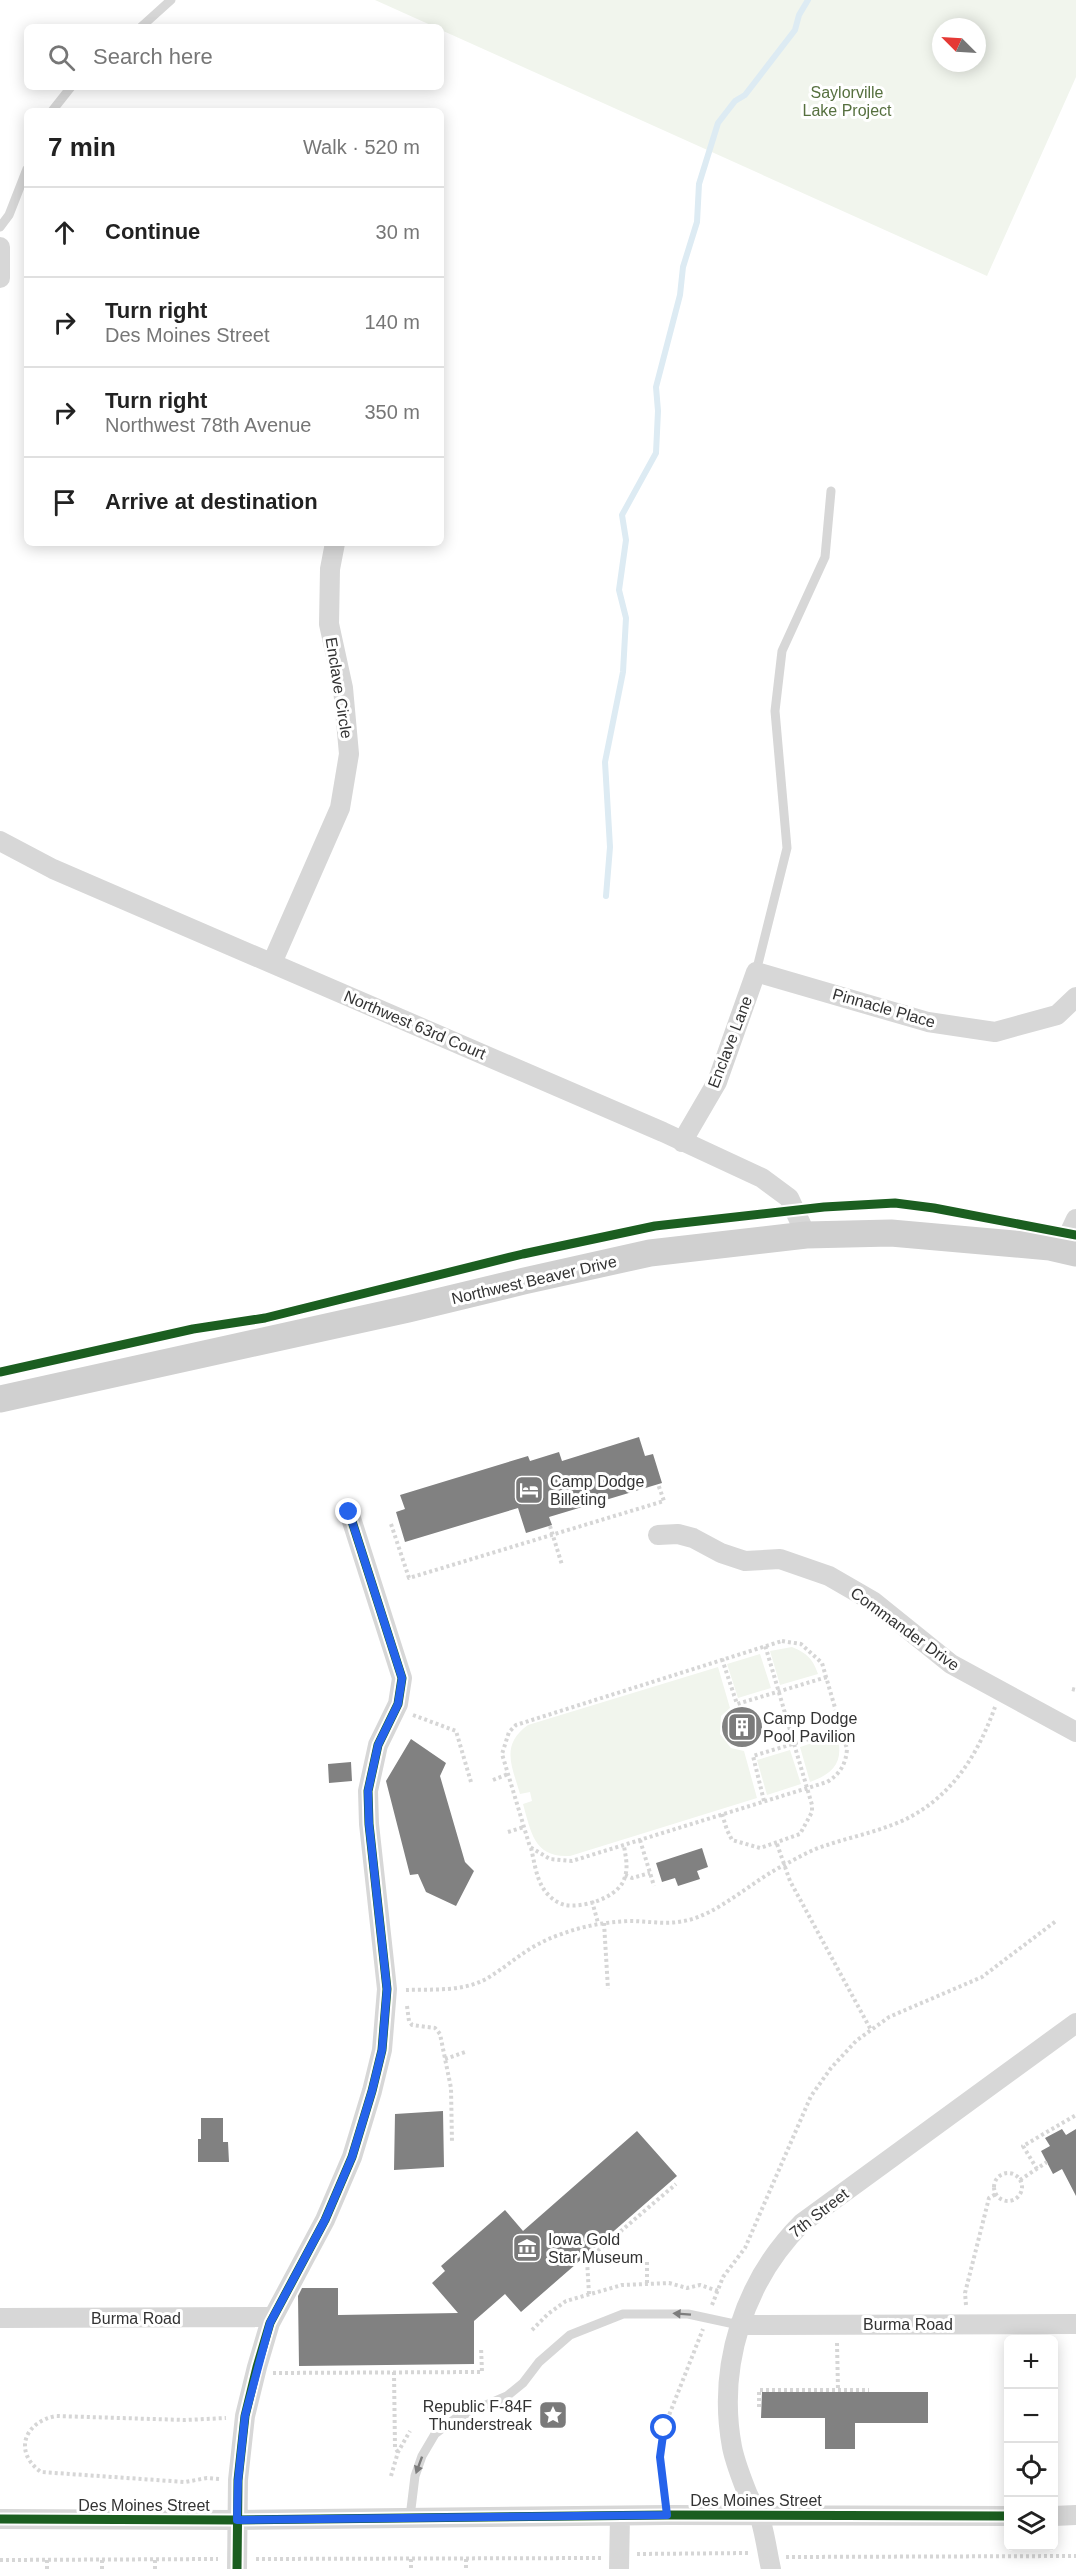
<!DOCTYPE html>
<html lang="en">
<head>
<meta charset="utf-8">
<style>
	:root { --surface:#fff; --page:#f6f6f6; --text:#222; --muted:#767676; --line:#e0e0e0 }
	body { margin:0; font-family:Arial,sans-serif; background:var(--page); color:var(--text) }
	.controls { position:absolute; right:18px; bottom:18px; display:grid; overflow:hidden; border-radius:9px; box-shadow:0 3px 15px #0003 }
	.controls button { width:54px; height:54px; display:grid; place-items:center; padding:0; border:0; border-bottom:2px solid var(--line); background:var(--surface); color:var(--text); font:30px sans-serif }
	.compass { position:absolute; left:932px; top:18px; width:54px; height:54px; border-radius:50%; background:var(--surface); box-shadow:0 3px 15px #0003; rotate:294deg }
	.stop { position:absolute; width:18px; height:18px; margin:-14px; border:4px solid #2563eb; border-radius:50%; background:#fff }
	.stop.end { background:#2563eb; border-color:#fff; box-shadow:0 2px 6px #0008 }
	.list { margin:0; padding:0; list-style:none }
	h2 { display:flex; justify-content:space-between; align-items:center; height:78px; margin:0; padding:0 24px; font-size:26px }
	h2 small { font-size:20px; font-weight:400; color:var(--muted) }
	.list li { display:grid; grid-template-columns:39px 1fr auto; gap:18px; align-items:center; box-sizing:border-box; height:90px; padding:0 24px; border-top:2px solid var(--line) }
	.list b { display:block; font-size:22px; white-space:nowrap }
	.list p { margin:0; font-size:20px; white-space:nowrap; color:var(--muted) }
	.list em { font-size:20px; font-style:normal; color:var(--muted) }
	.icon { flex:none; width:33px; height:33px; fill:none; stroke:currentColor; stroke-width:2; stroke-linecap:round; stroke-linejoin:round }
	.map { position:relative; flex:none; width:1076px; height:2569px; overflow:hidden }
	.search { position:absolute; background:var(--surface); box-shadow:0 3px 15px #0003; left:24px; top:24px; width:420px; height:66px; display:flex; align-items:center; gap:15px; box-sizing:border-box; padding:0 21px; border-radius:9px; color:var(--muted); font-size:22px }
	.panel { position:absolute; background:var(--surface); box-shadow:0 3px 15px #0003; left:24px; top:108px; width:420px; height:438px; border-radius:9px }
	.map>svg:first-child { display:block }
</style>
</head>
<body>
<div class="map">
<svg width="1076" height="2569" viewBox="0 0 1076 2569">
	<rect width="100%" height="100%" fill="#fff"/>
	<path fill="#f1f5ed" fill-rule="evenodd" d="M375,0H1076V77L987,276L441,30V27H435ZM941,27H977V63H941Z
		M792,1647C807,1653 813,1659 818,1674L780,1685L770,1651Z
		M760,1654L771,1688L738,1698L727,1664Z
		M718,1667L730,1708L721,1716L720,1734L731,1748L744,1751L757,1798L570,1856C534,1858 531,1832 523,1804L532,1801L530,1792L520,1794C512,1766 500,1745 528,1725Z
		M837,1735C844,1761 835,1773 810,1782L800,1747Z
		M790,1750L801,1784L767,1795L757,1760Z"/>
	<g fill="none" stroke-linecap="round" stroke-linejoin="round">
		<path stroke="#ddebf3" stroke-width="6" d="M606,896L610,847L605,762L623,672L626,618L619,590L626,540L622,515L656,453L658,411L656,387L680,295L683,267L697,222L699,184L718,123L735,101L745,95L795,30L799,15L808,0"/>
	</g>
	<path fill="#818181" d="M639,1437L645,1456L653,1454L662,1483L549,1517L552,1525L526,1533L518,1508L405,1542L396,1512L405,1509L400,1495L528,1456L530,1461L559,1452L562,1461Z
		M722 1727a20 20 0 1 1 40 0a20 20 0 1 1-40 0Z
		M411,1739L446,1763L440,1776L465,1862L474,1871L456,1906L426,1892L418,1874L410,1875L386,1781Z
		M351,1762L352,1781L329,1783L328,1764Z
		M702,1848L708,1867L697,1871L700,1879L678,1886L675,1878L662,1882L656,1863Z
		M443,2111L444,2167L394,2170L395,2114Z
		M201,2118H223V2142H228L229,2162H198V2139H201Z
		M1062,2129L1066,2135L1076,2129V2196L1062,2169L1053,2174L1041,2151L1050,2146L1045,2138Z
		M637,2131L677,2176L521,2312L505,2294L474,2321V2364L299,2366L298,2296L302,2288H338V2315L458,2313L432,2283L445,2271L441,2266L505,2210L523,2231Z
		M762,2392H928V2423H855V2449H825V2418H761Z"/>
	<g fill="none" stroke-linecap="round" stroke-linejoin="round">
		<path stroke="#d6d6d6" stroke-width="4" stroke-dasharray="3 3" stroke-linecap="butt" d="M391,1524L409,1578L664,1501L658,1484
			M550,1526L562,1565
			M782,1641L801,1644L822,1663L847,1749C846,1764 840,1774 827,1782L572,1861L550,1859L530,1847L502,1754L509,1732L516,1725Z
			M722,1659L737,1704L827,1677
			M1072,1689L1076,1690
			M413,1715L456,1731L471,1782
			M493,1780L508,1774
			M764,1801L753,1756L842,1729
			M722,1814L727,1830L732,1840L760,1848L800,1834L812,1812V1805L765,1645
			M508,1832L524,1827
			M640,1840L654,1886
			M777,1844L790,1881L871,2030
			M531,1848C534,1860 536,1877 543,1888C547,1895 556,1903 565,1905C582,1908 614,1899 623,1882C629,1869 626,1859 624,1846
			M625,1875L632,1878L650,1873
			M592,1901L598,1923
			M604,1923L608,1989
			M406,1990C432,1989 462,1992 486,1979C513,1963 527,1946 559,1935C582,1926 605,1922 630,1921C648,1921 666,1925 684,1921C718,1915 753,1880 786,1864C799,1857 813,1849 827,1845C848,1838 871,1833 892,1825C946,1805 976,1760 995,1707
			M407,2006L409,2021L412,2025L435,2028L440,2034L451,2088L452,2143
			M445,2059L465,2052
			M1037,2169L1023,2146L1076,2115
			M994 2187a14 14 0 1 1 28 0a14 14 0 1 1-28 0Z
			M1020,2180L1047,2162
			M647,2283V2260
			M589,2294L587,2260L676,2184
			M712,2305L723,2277L745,2248L811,2096L831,2068L856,2041L889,2017L982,1977L1056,1921
			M966,2305L965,2293L989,2198L996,2194
			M532,2330L548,2314L566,2301L622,2285L669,2283L687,2288L700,2285L718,2291
			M837,2343L838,2390
			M394,2372L395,2448L398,2452
			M273,2373L482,2372L481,2347
			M759,2407V2390H869
			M391,2476L398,2452L410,2431
			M219,2479L207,2478L185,2482L41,2472C13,2452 24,2422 56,2416L185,2420L226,2418
			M665,2497L660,2457L664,2428L703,2329
			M637,2554L749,2553
			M786,2557L1076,2556
			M256,2559L602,2558
			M411,2559V2569
			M466,2559V2569
			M0,2560L218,2559
			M47,2560V2569
			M155,2560V2569
			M102,2569V2560"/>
		<path stroke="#d7d7d7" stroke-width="9" d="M141,27L171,0
			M52,111L71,87
			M0,227L9,215L27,169
			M756,972L787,848L775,711L782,651L825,557L831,491
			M410,2517L415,2476L422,2456L435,2434L456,2418L507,2396L523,2383L539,2362L570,2335L623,2314H688L739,2325"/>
		<path stroke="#d7d7d7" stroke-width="20" d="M0,247V278
			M0,841L53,869L663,1132L762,1178L789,1198L806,1235
			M272,963L340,808L349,754L343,688L329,624L330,569L335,543
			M682,1142L717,1082L756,972L928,1022L995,1032L1057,1015L1076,997
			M1062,1249L1076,1219
			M658,1535L678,1534L693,1538L721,1553L745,1561L780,1559L829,1576L874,1602L951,1664L1076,1732
			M0,2318L273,2317
			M739,2325L1076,2324
			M1054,2516L1076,2515
			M0,2519L237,2520L667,2515L1008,2516
			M237,2569L238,2480L245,2416L257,2367L270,2323L325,2220L352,2157L372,2091L382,2050L387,1989L369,1824L368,1791L378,1745L398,1704L402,1678L349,1512
			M619,2569L620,2516
			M771,2569C767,2552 765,2532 759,2515C756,2508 751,2502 748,2495C742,2480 735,2462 732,2447C717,2366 744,2281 802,2223L1076,2023"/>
		<path stroke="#d0d0d0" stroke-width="27" d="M0,1399L408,1309L524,1281L650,1253L806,1235L891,1233L1050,1247L1076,1253"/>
		<g stroke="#fff" stroke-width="13">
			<path id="cycleway" d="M0,1372L193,1329L265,1318L523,1254L655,1226L824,1207L895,1203L934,1208L1076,1235
				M0,2519L237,2520L667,2515L1008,2516
				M237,2569L238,2480L245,2416L257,2367L270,2323L325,2220L352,2157L372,2091L382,2050L387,1989L369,1824L368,1791L378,1745L398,1704L402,1678L349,1512"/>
		</g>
		<use href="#cycleway" stroke="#1b5e20" stroke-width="9"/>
	</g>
	<defs><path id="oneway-solid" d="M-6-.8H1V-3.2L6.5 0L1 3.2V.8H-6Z" transform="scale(1.5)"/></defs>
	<g fill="#7d7d7d">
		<use href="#oneway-solid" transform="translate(682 2314) rotate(-176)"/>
		<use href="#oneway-solid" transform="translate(419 2465) rotate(110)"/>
	</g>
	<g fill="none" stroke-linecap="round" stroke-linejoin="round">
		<path stroke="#2563eb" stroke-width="8" d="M349,1512L402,1678L398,1704L378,1745L368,1791L369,1824L387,1989L382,2050L372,2091L352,2157L325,2220L270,2323L245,2416L238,2481L237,2520L667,2515L660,2457L664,2428"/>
	</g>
	<defs>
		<g id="hotel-square" transform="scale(1.5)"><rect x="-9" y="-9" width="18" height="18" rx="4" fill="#7a7a7a" stroke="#fff"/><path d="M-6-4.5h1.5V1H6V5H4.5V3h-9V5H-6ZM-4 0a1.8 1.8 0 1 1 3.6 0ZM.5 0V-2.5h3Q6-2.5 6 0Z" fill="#fff"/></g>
		<g id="building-square" transform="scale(1.5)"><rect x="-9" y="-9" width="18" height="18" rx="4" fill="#7a7a7a" stroke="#fff"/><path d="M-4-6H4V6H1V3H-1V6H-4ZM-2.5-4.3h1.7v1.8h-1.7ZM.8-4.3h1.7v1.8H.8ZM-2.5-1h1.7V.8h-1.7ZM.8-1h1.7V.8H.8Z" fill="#fff"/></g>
		<g id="museum-square" transform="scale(1.5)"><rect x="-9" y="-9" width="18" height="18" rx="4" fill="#7a7a7a" stroke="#fff"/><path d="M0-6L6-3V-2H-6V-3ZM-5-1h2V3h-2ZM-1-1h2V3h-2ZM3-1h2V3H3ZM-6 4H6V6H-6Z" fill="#fff"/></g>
		<g id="sight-square" transform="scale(1.5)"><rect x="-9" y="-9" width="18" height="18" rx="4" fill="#7a7a7a" stroke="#fff"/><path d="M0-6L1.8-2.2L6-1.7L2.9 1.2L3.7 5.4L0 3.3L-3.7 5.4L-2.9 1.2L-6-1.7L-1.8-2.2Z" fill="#fff"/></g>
	</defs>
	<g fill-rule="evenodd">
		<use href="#hotel-square" x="529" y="1490"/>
		<use href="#building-square" x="742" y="1727"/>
		<use href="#museum-square" x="527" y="2248"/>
		<use href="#sight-square" x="553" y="2415"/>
	</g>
	<g text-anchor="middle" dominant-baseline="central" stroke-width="6" stroke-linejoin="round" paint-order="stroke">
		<g font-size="16" fill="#56703f" stroke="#fff">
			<text x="847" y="92">Saylorville<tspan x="847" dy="18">Lake Project</tspan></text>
		</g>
		<g font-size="16" fill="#333" stroke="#fff">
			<text transform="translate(339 688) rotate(81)">Enclave Circle</text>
			<text transform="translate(884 1008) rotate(16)">Pinnacle Place</text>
			<text transform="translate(415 1025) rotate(23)">Northwest 63rd Court</text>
			<text transform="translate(730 1042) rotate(-69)">Enclave Lane</text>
			<text transform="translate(534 1280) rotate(-13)">Northwest Beaver Drive</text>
			<text transform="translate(905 1629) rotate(36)">Commander Drive</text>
			<text transform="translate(819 2213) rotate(-38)">7th Street</text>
			<text x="136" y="2318">Burma Road</text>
			<text x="908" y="2324">Burma Road</text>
			<text x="756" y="2500">Des Moines Street</text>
			<text x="144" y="2505">Des Moines Street</text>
		</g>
		<g font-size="16" fill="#333" stroke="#fff" text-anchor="start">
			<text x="550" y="1481">Camp Dodge<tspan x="550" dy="18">Billeting</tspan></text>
			<text x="763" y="1718">Camp Dodge<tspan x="763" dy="18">Pool Pavilion</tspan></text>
			<text x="548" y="2239">Iowa Gold<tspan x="548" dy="18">Star Museum</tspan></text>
			<text x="532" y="2406" text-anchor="end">Republic F-84F<tspan x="532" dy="18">Thunderstreak</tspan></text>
		</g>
	</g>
</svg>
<div class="controls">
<button>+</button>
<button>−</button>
<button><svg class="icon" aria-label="locate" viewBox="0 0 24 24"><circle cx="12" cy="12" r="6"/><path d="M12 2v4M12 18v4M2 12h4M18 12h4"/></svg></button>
<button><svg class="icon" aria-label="layers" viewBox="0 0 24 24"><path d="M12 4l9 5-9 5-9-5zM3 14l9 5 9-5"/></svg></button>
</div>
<svg class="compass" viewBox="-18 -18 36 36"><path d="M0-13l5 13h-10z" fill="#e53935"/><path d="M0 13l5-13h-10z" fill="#767676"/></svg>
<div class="stop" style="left:664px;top:2428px"></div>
<div class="stop end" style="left:349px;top:1512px"></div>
<div class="search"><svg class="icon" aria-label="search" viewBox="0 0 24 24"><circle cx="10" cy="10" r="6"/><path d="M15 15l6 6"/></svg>Search here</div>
<section class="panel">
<h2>7 min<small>Walk · 520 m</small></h2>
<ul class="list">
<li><svg class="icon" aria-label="ahead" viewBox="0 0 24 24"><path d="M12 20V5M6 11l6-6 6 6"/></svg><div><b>Continue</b></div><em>30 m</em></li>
<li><svg class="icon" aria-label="right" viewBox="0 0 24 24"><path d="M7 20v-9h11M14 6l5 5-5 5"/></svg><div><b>Turn right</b><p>Des Moines Street</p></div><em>140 m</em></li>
<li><svg class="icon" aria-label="right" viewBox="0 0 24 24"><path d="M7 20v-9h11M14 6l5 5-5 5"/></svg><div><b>Turn right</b><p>Northwest 78th Avenue</p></div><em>350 m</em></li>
<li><svg class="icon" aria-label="arrive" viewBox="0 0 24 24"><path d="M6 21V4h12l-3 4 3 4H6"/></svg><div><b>Arrive at destination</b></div></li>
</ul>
</section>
</div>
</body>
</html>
